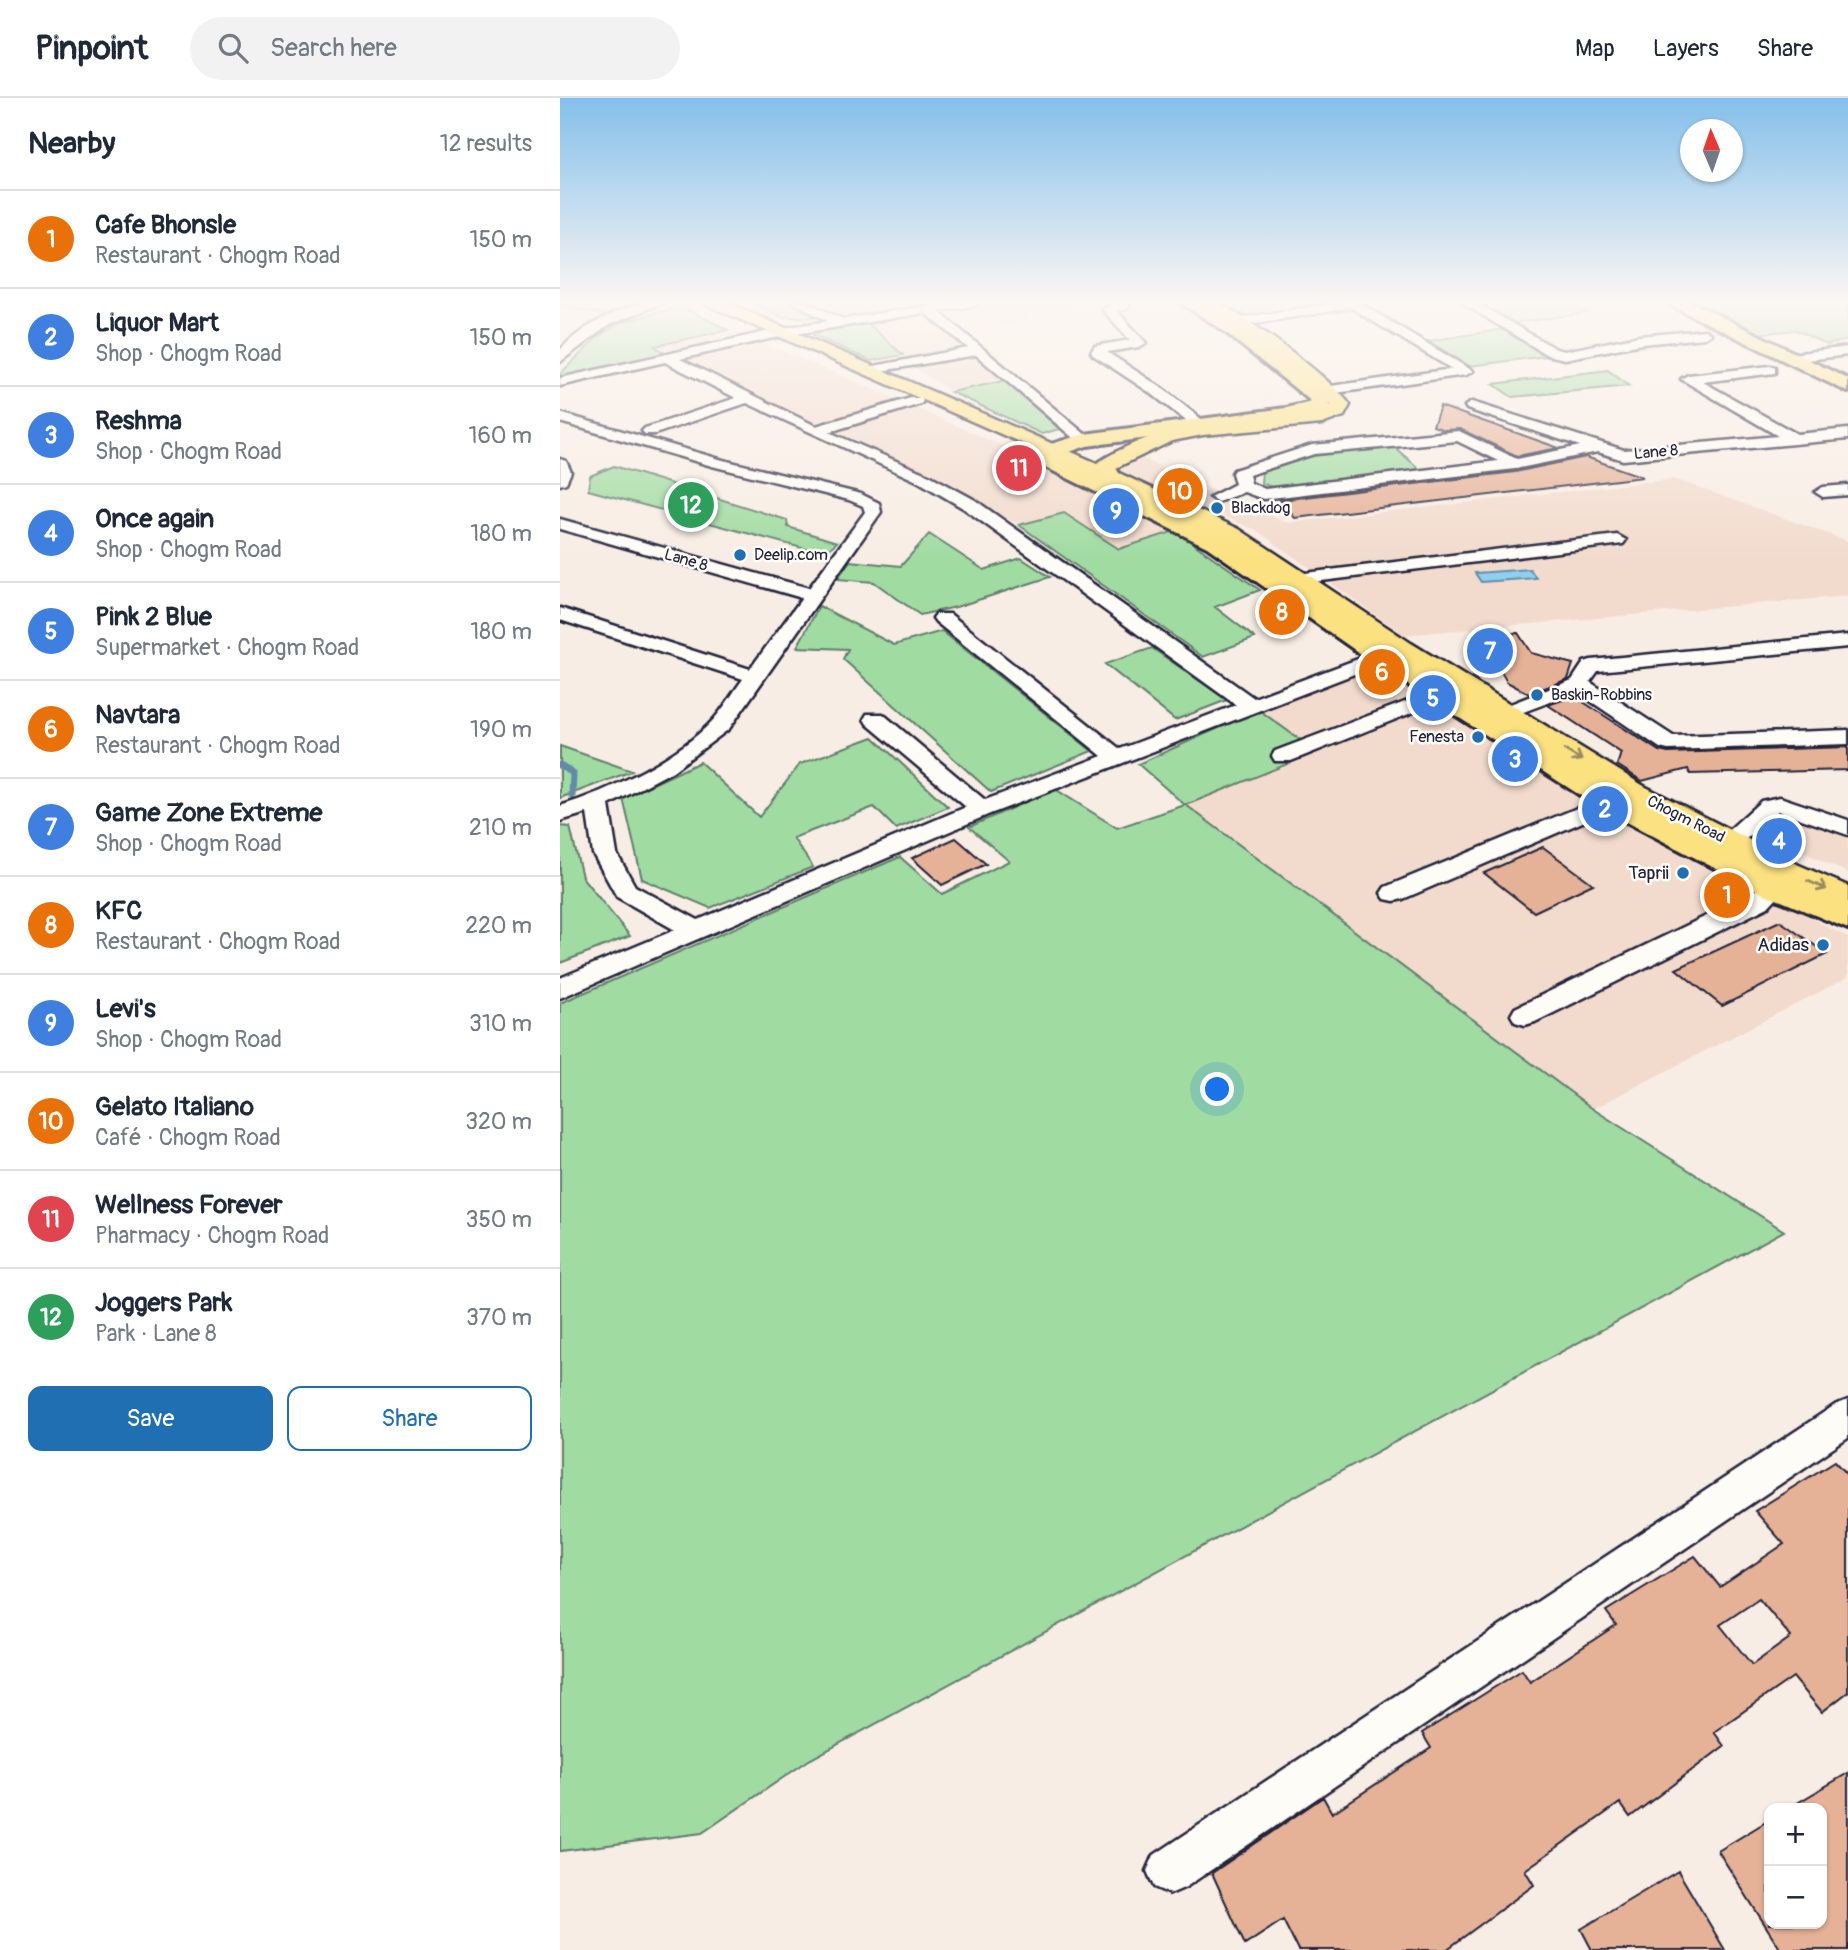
<!DOCTYPE html>
<html lang="en">
<head>
<meta charset="utf-8">
<style>
	:root { --surface:#fff; --page:#f2f2f3; --text:#1f2937; --muted:#747a83; --line:#e0e1e3; --accent:#1f6fb2 }
	body { margin:0; font-family:Pangolin,sans-serif; background:var(--page); color:var(--text) }
	.controls { position:absolute; right:21px; bottom:21px; display:grid; overflow:hidden; border-radius:14px; box-shadow:0 2px 5px #0004 }
	.controls button { width:63px; height:63px; display:grid; place-items:center; padding:0; border:0; border-bottom:2px solid var(--line); background:var(--surface); color:var(--text); font:35px sans-serif }
	.compass { position:absolute; left:1120px; top:21px; width:63px; height:63px; border-radius:50%; background:var(--surface); box-shadow:0 2px 5px #0004; rotate:358deg }
	.you { position:absolute; left:658px; top:992px; width:24px; height:24px; margin:-18px; border:5px solid #fff; border-radius:50%; background:#1a73e8; box-shadow:0 0 0 10px #1a73e833 }
	.badge { display:grid; place-items:center; width:46px; height:46px; border-radius:50%; background:var(--accent); color:#fff; font-size:23px; font-weight:700 }
	.pin { position:absolute; translate:-50% -50%; border:4px solid #fff; box-shadow:0 2px 7px #0006 }
	.list { margin:0; padding:0; list-style:none }
	h2 { display:flex; justify-content:space-between; align-items:center; height:91px; margin:0; padding:0 28px; font-size:30px }
	h2 small { font-size:23px; font-weight:400; color:var(--muted) }
	.list li { display:grid; grid-template-columns:46px 1fr auto; gap:21px; align-items:center; box-sizing:border-box; height:98px; padding:0 28px; border-top:2px solid var(--line) }
	.list b { display:block; font-size:26px; white-space:nowrap }
	.list p { margin:0; font-size:23px; white-space:nowrap; color:var(--muted) }
	.list em { font-size:23px; font-style:normal; color:var(--muted) }
	.actions { display:flex; gap:14px; padding:21px 28px }
	.actions a { flex:1; padding:16px 0; border:2px solid var(--accent); border-radius:14px; text-align:center; font-size:24px; color:var(--accent) }
	.actions .main { background:var(--accent); color:#fff }
	.icon { flex:none; width:38px; height:38px; fill:none; stroke:currentColor; stroke-width:2; stroke-linecap:round; stroke-linejoin:round }
	.map { position:relative; flex:none; width:1288px; height:1852px; overflow:hidden }
	header { display:flex; align-items:center; gap:42px; box-sizing:border-box; height:98px; padding:0 35px; background:var(--surface); border-bottom:2px solid var(--line) }
	header strong { font-size:33px }
	nav { display:flex; gap:38px; margin-inline-start:auto; font-size:24px }
	.search { width:490px; height:63px; background:var(--page); display:flex; align-items:center; gap:18px; box-sizing:border-box; padding:0 24px; border-radius:38px; color:var(--muted); font-size:26px }
	main { display:flex }
	aside { flex:1; background:var(--surface) }
	.map>svg:first-child { display:block }
</style>
</head>
<body>
<header>
<strong>Pinpoint</strong>
<div class="search"><svg class="icon" aria-label="search" viewBox="0 0 24 24"><circle cx="10" cy="10" r="6"/><path d="M15 15l6 6"/></svg>Search here</div>
<nav><a>Map</a><a>Layers</a><a>Share</a></nav>
</header>
<main>
<aside>
<h2>Nearby<small>12 results</small></h2>
<ul class="list">
<li><span class="badge" style="background:#e8710a">1</span><div><b>Cafe Bhonsle</b><p>Restaurant · Chogm Road</p></div><em>150 m</em></li>
<li><span class="badge" style="background:#3f7fe0">2</span><div><b>Liquor Mart</b><p>Shop · Chogm Road</p></div><em>150 m</em></li>
<li><span class="badge" style="background:#3f7fe0">3</span><div><b>Reshma</b><p>Shop · Chogm Road</p></div><em>160 m</em></li>
<li><span class="badge" style="background:#3f7fe0">4</span><div><b>Once again</b><p>Shop · Chogm Road</p></div><em>180 m</em></li>
<li><span class="badge" style="background:#3f7fe0">5</span><div><b>Pink 2 Blue</b><p>Supermarket · Chogm Road</p></div><em>180 m</em></li>
<li><span class="badge" style="background:#e8710a">6</span><div><b>Navtara</b><p>Restaurant · Chogm Road</p></div><em>190 m</em></li>
<li><span class="badge" style="background:#3f7fe0">7</span><div><b>Game Zone Extreme</b><p>Shop · Chogm Road</p></div><em>210 m</em></li>
<li><span class="badge" style="background:#e8710a">8</span><div><b>KFC</b><p>Restaurant · Chogm Road</p></div><em>220 m</em></li>
<li><span class="badge" style="background:#3f7fe0">9</span><div><b>Levi's</b><p>Shop · Chogm Road</p></div><em>310 m</em></li>
<li><span class="badge" style="background:#e8710a">10</span><div><b>Gelato Italiano</b><p>Café · Chogm Road</p></div><em>320 m</em></li>
<li><span class="badge" style="background:#e0444e">11</span><div><b>Wellness Forever</b><p>Pharmacy · Chogm Road</p></div><em>350 m</em></li>
<li><span class="badge" style="background:#2e9e5b">12</span><div><b>Joggers Park</b><p>Park · Lane 8</p></div><em>370 m</em></li>
</ul>
<div class="actions"><a class="main">Save</a><a>Share</a></div>
</aside>
<div class="map">
<svg width="1288" height="1852" viewBox="0 0 1288 1852">
	<rect width="100%" height="100%" fill="#f8ede4"/>
	<filter id="ink" filterUnits="userSpaceOnUse"><feTurbulence type="fractalNoise" baseFrequency=".0143" numOctaves="2"/><feDisplacementMap in="SourceGraphic" scale="14" xChannelSelector="R" yChannelSelector="G"/><feConvolveMatrix kernelMatrix="1 2 1 2 8 2 1 2 1" color-interpolation-filters="sRGB"/></filter>
	<g filter="url(#ink)">
		<path fill="#f2dbcd" d="M168,204H192L223,219L251,220L252,224L201,219Z
			M249,204H340L346,208L279,220Z
			M445,204H545L462,217L469,223L417,232L394,212Z
			M369,215L412,251L349,263L306,224Z
			M168,232L183,239L108,258L94,248Z
			M200,243L338,302L257,325L126,261Z
			M416,254L448,282L391,294L352,268Z
			M353,309L482,365L615,433L559,451L504,415L459,427L400,394L273,332Z
			M581,360L727,425L1114,381L1288,443V498L844,537L696,432L557,372Z
			M815,569L1025,701L1198,790L1288,840V879L1033,1011L625,706L757,655L699,612Z
			M1237,715L1288,737V775L1209,738Z"/>
		<path fill="#a0dba1" stroke="#617e6e" stroke-width="2" d="M6,204H86L46,217L0,208Z
			M192,204H230L260,219H223Z
			M726,204H775L780,207L691,221L676,211Z
			M963,204H1009L1029,215L953,225L926,208Z
			M1132,204H1288V242L1267,247L1236,232L1199,236Z
			M120,208L168,232L95,248L108,258L7,282L0,280V276L40,237L63,224Z
			M306,224L343,257L311,263L253,237L255,233Z
			M944,231L986,258L910,268L868,243Z
			M1048,272L1069,288L952,299L933,286Z
			M448,282L499,331L482,336L391,294Z
			M833,348L863,374L715,390L701,385L702,373L746,359Z
			M54,368L227,422L228,429L277,444L264,456L28,392L30,378Z
			M504,415L559,451L615,433L700,492L655,509L695,540L643,559L459,427Z
			M369,436L424,472L461,460L490,479L396,509L360,517L314,484L277,481L290,463L341,468Z
			M259,508L334,547L382,533L532,653L431,694L283,561L288,551L237,549Z
			M592,550L667,602L615,622L545,566Z
			M699,612L757,654L626,707L1033,1011L1224,1133L249,1662L142,1735L0,1753V905L340,759L382,796L449,763L409,729L495,691L557,730L625,707L578,666Z
			M313,639L388,709L336,731L314,709L233,740L253,769L150,810L82,781L63,700L140,664L199,719L240,666Z
			M0,648L72,673L0,700Z
			M0,728L10,729L22,779L70,838L0,865Z"/>
		<path fill="#8ed0f0" stroke="#638aa8" stroke-width="2" d="M970,471L976,480L921,484L915,475Z"/>
		<g fill="none" stroke-linecap="round" stroke-linejoin="round">
			<path stroke="#638aa8" stroke-width="7" d="M0,667L13,675L12,698"/>
		</g>
		<path fill="#e5b298" stroke="#22223b" stroke-width="2" fill-rule="evenodd" d="M880,308L999,350L957,358L900,331L884,332L873,328Z
			M1026,359L1083,379L735,420L720,402L955,374Z
			M958,535L971,555L1013,566L1008,581L969,596L947,584L921,537Z
			M1014,598L1099,653L1108,655L1288,649V672L1130,676L1128,671L1082,683L1057,667L1061,655L988,607Z
			M396,740L426,766L382,787L352,760Z
			M983,749L1033,786L974,814L924,775Z
			M1220,823L1267,856L1162,908L1116,871Z
			M1275,1363L1288,1377V1594L1262,1614L1233,1579L1154,1634L1164,1648L1070,1719L1060,1705L965,1772L974,1787L886,1852H738L723,1822L685,1847L652,1775L763,1699L772,1715L871,1650L862,1635L962,1572L970,1584L1056,1527L1046,1513L1135,1458L1160,1489L1224,1446L1195,1413ZM1199,1501L1231,1539L1192,1567L1160,1527Z
			M1288,1675V1852H1221L1158,1753L1209,1722V1826H1262V1710H1229Z
			M1118,1773L1165,1852H1032L1021,1831Z"/>
		<g fill="none" stroke-linecap="round" stroke-linejoin="round">
			<path stroke="#cdc4c2" stroke-width="18" stroke-dasharray="18 9" stroke-linecap="butt" d="M636,406L658,399"/>
			<g stroke="#22223b" stroke-width="5">
				<path id="minor" d="M87,204H105L49,227L0,264V252C23,227 55,213 87,204Z
					M232,204H247L283,221L392,204H420L414,208L378,213L532,342L524,347L519,345L416,257L309,275V269L408,250L365,215L223,238L120,261L256,328L351,300H361L363,303L361,306L269,334L371,378L415,402L694,600L835,547H849L852,551L849,555L430,716L0,900V880L115,832L57,799L33,756L27,715L0,723V708C49,693 120,659 154,621C165,609 173,594 183,581L0,522V510L190,571L242,500L0,431V421L249,490L305,414L303,408L289,402L152,368L0,324V315L163,362L301,396L319,405L321,414L169,631L113,673L49,707L57,756L75,788L138,822L406,709L307,626L304,621L307,616H323L425,702L542,658L376,524L373,520L376,516H390L560,651L676,607L403,410L359,384L187,305L95,336H85L82,333L85,330L176,300L105,264L0,288V280L223,230L268,223Z
					M558,204H570L567,211L557,213L586,245L579,249L547,254L602,290L645,324L647,327L645,330H635L592,296L533,257L531,254L535,248L570,242L542,211Z
					M783,204H798L913,273L906,277L754,298L747,294L749,291L892,271L791,210L666,230L660,226L666,222Z
					M901,204H915L996,251L1005,253L1079,238L1145,232L1151,236L1145,240L1082,246L1005,261L987,257Z
					M1288,249V257L1231,264L1224,260L1231,256Z
					M1210,268L1215,269V275L1143,284L1237,336L1288,331V341L1063,362L1038,354L955,371L703,401L684,394L658,404L650,399L675,386L672,375L674,372L752,347L899,333L957,361L1020,348L907,311L905,308L912,304L1064,352L1218,338L1121,281L1128,277ZM897,343L938,363L705,391L691,385L689,377L754,356Z
					M0,361L6,363L11,374L6,385L0,387Z
					M1288,387V397L1263,399L1255,394L1263,389Z
					M1057,437L1066,442L1063,446L737,486L728,481L737,476Z
					M1288,537V549L1038,573L1030,584L1113,638L1288,632V646L1108,652L1100,650L1017,594L947,620L940,618L936,614L940,610L1012,582L1024,564L1031,562Z
					M882,590L889,592L892,596L889,600L731,663H715L712,658L715,653Z
					M1073,687L1081,689L1084,694L1081,699L843,801L834,803L825,801L821,795L825,789Z
					M1220,699L1288,722V737L1218,713L1177,749L1169,751L1161,749L1157,744L1161,739L1201,703Z
					M1228,766L1237,769L1240,774L1208,809L975,924L965,927L955,924L951,917L955,910L1190,797L1219,769Z
					M1288,1302V1340L626,1789L610,1796L594,1789L587,1773L594,1757L1275,1307Z"/>
			</g>
			<g stroke="#22223b" stroke-width="5">
				<path id="major" d="M145,204H166L537,365C604,321 681,322 759,314L771,307L762,296L636,204C643,204 651,202 657,205C687,218 772,281 790,307L784,318L762,326L643,337L612,343L556,370L559,375L679,431L851,545L1084,688L1239,767L1288,788V811L1217,781L1062,700L833,557L663,441L482,354L147,207Z"/>
			</g>
			<g stroke="#22223b" stroke-width="6">
				<path id="highway" d="M619,204H639L672,222L769,296L772,300L768,312L726,322L527,348L498,358L663,439L832,552L1062,696L1226,779L1288,806V831L1202,795L1040,710L812,564L647,449L471,362L468,357L471,352L524,336L726,310L752,304L660,230Z
					M1110,204H1131L1288,281V294L1112,208Z"/>
			</g>
			<use href="#minor" fill="#fdfcf7" fill-rule="evenodd"/>
			<use href="#major" fill="#fbe180" fill-rule="evenodd"/>
			<use href="#highway" fill="#fbe180" fill-rule="evenodd"/>
		</g>
		<defs><path id="oneway-shaft" d="M-6 0H5M1.5-3L5.5 0L1.5 3" fill="none" stroke-width="1.6" stroke-linecap="round" stroke-linejoin="round" transform="scale(1.75)"/></defs>
		<g stroke="#998b61">
			<use href="#oneway-shaft" transform="translate(1013 657) rotate(31)"/>
			<use href="#oneway-shaft" transform="translate(1257 787) rotate(24)"/>
		</g>
	</g>
	<linearGradient id="sky" x2="0" y2="1"><stop stop-color="#84bfeb"/><stop offset="0.44" stop-color="#fcf7f3"/><stop offset="1" stop-color="#fcf7f3" stop-opacity="0"/></linearGradient>
	<rect width="1288" height="463" fill="url(#sky)"/>
	<g fill="#1f6fb2" stroke="#fdfcf7" stroke-width="2.5">
		<circle cx="657" cy="410" r="7"/>
		<circle cx="180" cy="457" r="7"/>
		<circle cx="977" cy="597" r="7"/>
		<circle cx="918" cy="639" r="7"/>
		<circle cx="1123" cy="775" r="7"/>
		<circle cx="1263" cy="847" r="7"/>
	</g>
	<g text-anchor="middle" dominant-baseline="central" stroke-width="5" stroke-linejoin="round" paint-order="stroke">
		<g font-size="16" fill="#22223b" stroke="#fdfcf7">
			<text transform="translate(1096 354) rotate(-5)">Lane 8</text>
			<text transform="translate(126 462) rotate(16)">Lane 8</text>
			<text transform="translate(1126 721) rotate(27)">Chogm Road</text>
		</g>
		<g font-size="16" fill="#22223b" stroke="#fdfcf7" text-anchor="start">
			<text x="671" y="410">Blackdog</text>
			<text x="194" y="457">Deelip.com</text>
			<text x="991" y="597">Baskin-Robbins</text>
			<text x="904" y="639" text-anchor="end">Fenesta</text>
		</g>
		<g font-size="19" fill="#22223b" stroke="#fdfcf7" text-anchor="end">
			<text x="1109" y="775">Taprii</text>
			<text x="1249" y="847">Adidas</text>
		</g>
	</g>
</svg>
<div class="controls">
<button>+</button>
<button>−</button>
</div>
<svg class="compass" viewBox="-18 -18 36 36"><path d="M0-13l5 13h-10z" fill="#e53935"/><path d="M0 13l5-13h-10z" fill="#747a83"/></svg>
<div class="you"></div>
<div class="pin badge" style="left:1167px;top:797px;background:#e8710a">1</div>
<div class="pin badge" style="left:1045px;top:711px;background:#3f7fe0">2</div>
<div class="pin badge" style="left:955px;top:661px;background:#3f7fe0">3</div>
<div class="pin badge" style="left:1219px;top:743px;background:#3f7fe0">4</div>
<div class="pin badge" style="left:873px;top:600px;background:#3f7fe0">5</div>
<div class="pin badge" style="left:822px;top:574px;background:#e8710a">6</div>
<div class="pin badge" style="left:930px;top:553px;background:#3f7fe0">7</div>
<div class="pin badge" style="left:722px;top:514px;background:#e8710a">8</div>
<div class="pin badge" style="left:556px;top:413px;background:#3f7fe0">9</div>
<div class="pin badge" style="left:620px;top:393px;background:#e8710a">10</div>
<div class="pin badge" style="left:459px;top:370px;background:#e0444e">11</div>
<div class="pin badge" style="left:131px;top:407px;background:#2e9e5b">12</div>
</div>
</main>
</body>
</html>
